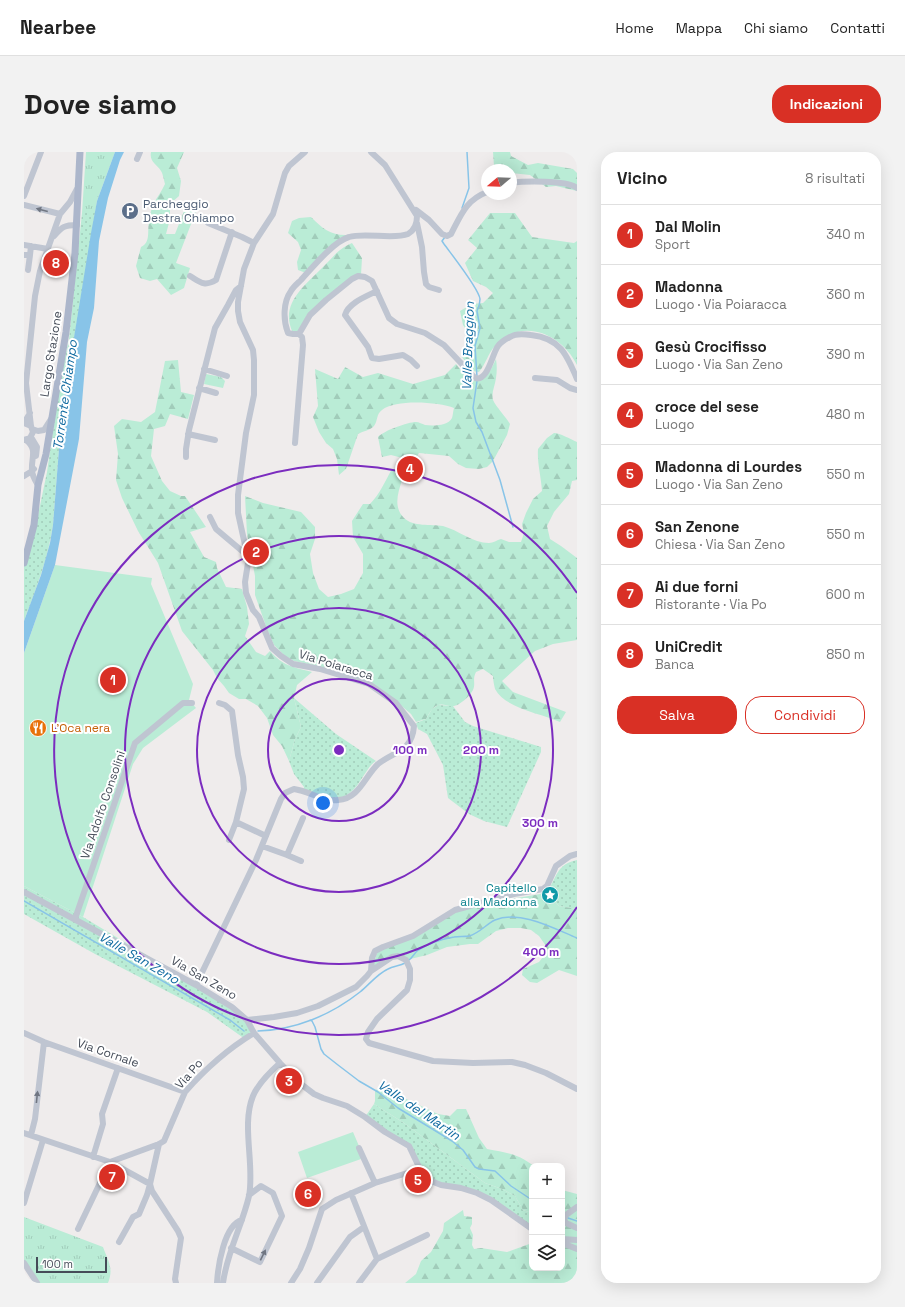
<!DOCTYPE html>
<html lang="it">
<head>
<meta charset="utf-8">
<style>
	:root { --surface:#fff; --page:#f2f2f2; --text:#222; --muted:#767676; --line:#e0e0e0; --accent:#d93025 }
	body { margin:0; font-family:"Space Grotesk",sans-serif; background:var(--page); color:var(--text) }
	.controls { position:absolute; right:12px; bottom:12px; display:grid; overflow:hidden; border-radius:8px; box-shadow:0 4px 16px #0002 }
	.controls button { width:36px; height:36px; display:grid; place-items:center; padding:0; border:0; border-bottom:1px solid var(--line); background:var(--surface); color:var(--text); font:20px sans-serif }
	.compass { position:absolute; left:457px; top:12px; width:36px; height:36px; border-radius:50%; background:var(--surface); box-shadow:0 4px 16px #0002; rotate:251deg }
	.scale { position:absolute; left:12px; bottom:10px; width:71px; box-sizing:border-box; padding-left:4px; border:2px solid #454c58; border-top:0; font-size:11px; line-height:14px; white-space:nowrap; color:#454c58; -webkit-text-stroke:3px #fff; paint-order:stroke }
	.you { position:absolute; left:299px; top:651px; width:14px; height:14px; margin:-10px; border:3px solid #fff; border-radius:50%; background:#1a73e8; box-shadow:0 0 0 6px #1a73e833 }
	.badge { display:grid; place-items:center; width:26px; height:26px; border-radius:50%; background:var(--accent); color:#fff; font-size:13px; font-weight:700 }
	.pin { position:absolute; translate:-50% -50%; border:2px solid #fff; box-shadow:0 1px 4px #0006 }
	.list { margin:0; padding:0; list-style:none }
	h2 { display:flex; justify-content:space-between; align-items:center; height:52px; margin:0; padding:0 16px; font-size:17px }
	h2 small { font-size:13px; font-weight:400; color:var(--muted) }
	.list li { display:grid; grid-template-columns:26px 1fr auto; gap:12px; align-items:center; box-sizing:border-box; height:60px; padding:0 16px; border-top:1px solid var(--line) }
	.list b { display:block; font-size:15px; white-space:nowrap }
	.list p { margin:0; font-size:13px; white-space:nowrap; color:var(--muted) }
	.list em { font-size:13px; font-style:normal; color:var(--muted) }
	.actions { display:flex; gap:8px; padding:12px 16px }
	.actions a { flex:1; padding:9px 0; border:1px solid var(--accent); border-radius:16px; text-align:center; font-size:14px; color:var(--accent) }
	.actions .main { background:var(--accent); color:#fff }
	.icon { flex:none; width:22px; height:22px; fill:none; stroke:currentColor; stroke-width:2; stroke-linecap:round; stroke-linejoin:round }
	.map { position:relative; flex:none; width:553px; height:1131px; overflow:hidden; border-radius:16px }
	header { display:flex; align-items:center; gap:24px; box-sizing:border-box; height:56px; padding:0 20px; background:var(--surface); border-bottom:1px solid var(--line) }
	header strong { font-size:19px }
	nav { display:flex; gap:22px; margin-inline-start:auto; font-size:14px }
	.intro { display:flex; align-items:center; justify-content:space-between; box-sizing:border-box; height:96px; padding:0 24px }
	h1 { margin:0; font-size:28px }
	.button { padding:10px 18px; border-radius:16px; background:var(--accent); color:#fff; font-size:14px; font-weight:700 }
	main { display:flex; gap:24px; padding:0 24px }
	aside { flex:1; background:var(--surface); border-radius:16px; box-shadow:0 4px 16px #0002 }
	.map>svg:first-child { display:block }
</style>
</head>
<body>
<header>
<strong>Nearbee</strong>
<nav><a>Home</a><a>Mappa</a><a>Chi siamo</a><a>Contatti</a></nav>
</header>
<div class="intro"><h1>Dove siamo</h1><a class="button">Indicazioni</a></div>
<main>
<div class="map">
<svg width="553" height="1131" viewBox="0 0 553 1131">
	<defs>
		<pattern id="grass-dots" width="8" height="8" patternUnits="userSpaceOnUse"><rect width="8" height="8" fill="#baecd6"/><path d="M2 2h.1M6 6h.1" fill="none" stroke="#a1ccba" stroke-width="1.8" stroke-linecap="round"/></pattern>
		<pattern id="forest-firs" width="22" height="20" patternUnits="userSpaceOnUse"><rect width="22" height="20" fill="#baecd6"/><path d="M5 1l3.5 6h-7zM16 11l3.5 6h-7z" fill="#a1ccba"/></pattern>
		<pattern id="park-tufts" width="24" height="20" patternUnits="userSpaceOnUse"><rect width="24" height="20" fill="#baecd6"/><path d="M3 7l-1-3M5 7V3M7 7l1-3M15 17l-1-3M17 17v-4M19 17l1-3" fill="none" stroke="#a1ccba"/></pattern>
	</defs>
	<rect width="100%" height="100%" fill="#efecec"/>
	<path fill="url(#grass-dots)" d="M58,61H71L38,259L29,373C24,407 12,437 0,469V408L12,373L23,320L37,225L45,187Z
		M270,546L312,582L352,609C345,612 337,630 331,636C327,641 320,644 316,648L279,639L280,635L270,622L265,609L271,587L277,575Z
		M414,553L429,554L441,570L449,574L517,595V600L483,675L460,669L445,662L424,646L419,613L403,582L394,577L392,571L402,567L408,557Z
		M553,708V757L535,754L523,743L516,742C534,737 526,713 553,708Z
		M0,734L59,765L172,833L223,868L230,881L221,887L183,860L71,802L0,762Z
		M350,952L380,971L461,1031L478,1037L491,1044L499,1058L508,1061V1077L467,1048L403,1026L388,998L341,965Z"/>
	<path fill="url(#forest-firs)" d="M127,0H160L153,16L157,29L155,44L146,52V67L142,82H151L162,54H174L152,111L166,116L160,136L147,143L133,127L126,129L116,126L112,114L117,95C127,90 123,80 125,70C126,64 127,56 130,51C133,45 138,39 141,32C140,28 139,22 137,19C133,12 125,10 127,0Z
		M469,0H486L487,4L504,13L514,11L549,17L553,21V39L532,34L522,35L506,23L487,21V18H474L470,14Z
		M466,61H491L508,85L550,91L553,89V213C538,182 498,164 471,194C464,201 462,212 455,220L449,219L438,205L443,197L445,181L439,173L436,159L448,152L459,151L469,141L462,135L449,129L441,111L453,96L444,88Z
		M287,65C299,77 307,84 325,83L282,121L274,118L273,110L277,98L274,90L264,81L268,69L275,66Z
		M328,91L338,106L337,123L283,163L274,180L269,181C255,153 280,134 297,117C309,106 312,98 328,91Z
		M472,207C473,213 473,220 472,226C471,234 467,241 469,248C472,255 482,265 486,272L483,283L469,309L463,315L455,317L442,316L434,312L425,304L395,301L390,309L367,303L358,305L354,285C359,279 384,270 392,270C395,270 398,272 401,273C409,274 424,274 428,266C429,263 429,259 430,256C414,250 372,247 358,258C352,262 354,269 350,274C347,278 339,279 334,282L322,317L315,323L313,307L309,297L302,291L295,280L289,265L294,254L291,217L314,227L321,215L339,225L354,221L389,232L421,223L432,212C450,236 460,234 472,207Z
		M154,208L157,240L170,243L164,267L146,262L141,274L130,277L127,304L138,329L146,339L157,344H161L182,375L166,380L180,405L192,410L193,416L202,435L218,437L223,455L225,472L221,484L232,500L241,504L246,499C259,514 269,515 288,520L273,533L270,546L277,575L271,587L265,609L258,594L249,583L243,566L234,554L222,547H215L205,541L200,534L193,526L189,518L158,479L134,411L114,379L98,346L92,328L94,302L90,274L98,267L117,270L131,260L141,209Z
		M530,281C536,281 546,287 553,290V328L548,329L545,342L530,360L523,374L526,387L537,394L553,406V488L529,492L511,499L478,529L489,540L542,560L536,570C517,561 482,557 471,537C470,533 469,528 469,524L459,517L452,520C448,528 452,531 449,538C446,544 436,553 430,554C425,555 419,551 414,553C408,555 405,562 402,567L392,570L387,562L360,539L308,517L270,509L261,504L250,493L243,477L231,443V424L223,382L221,344L239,351L277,360L291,375V387L286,402L289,421L295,437L304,445L317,442L330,437L339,421V402L329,385L328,369L339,352H346C356,342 361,329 368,317L378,328C374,341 369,355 380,366C389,375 407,372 419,374C434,378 449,391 465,391C469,391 473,388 477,387L485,390H497L500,381L498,372L502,361L509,347L518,339C517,324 513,311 514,297L523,286Z
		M516,742L523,743L535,754L553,757V824L535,818L513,831L506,830L498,823L499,817L515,810L523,800L522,794L515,784L507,778L497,776H484L472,779L454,792H446L423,795L403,803L382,808L374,804L347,819L353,801L435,758L475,749Z
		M359,936L414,962L426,964L433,957H442L455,986L463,997C483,1001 493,1001 510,1014H508V1061L499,1058L491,1044L478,1037L461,1031L380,971L350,952L351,949V938Z
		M538,1038L553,1042V1131H381L392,1122L397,1109L407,1100L419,1079L420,1071L439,1058L440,1064L448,1065V1072L446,1076L449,1083L448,1093L450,1097L457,1096L483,1100L508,1091V1116H538Z"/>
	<path fill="url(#park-tufts)" d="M62,0H91L73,49L71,61H58Z
		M182,222L197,225L201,229L199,236L180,232Z
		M0,1065L79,1095C84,1109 90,1116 84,1131H13L0,1112Z"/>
	<path fill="#baecd6" d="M31,413L128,426L127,432L169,532L165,548L172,556L119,596L109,612L59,765L0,734V501Z
		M329,980L335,994L337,1007L283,1026L274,1000Z"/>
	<path fill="#88c4e8" d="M91,0H100L96,8L84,46L75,89L70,156L63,190L55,287L31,413L0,501V469L17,423L26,391L29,373L38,259L67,81L73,49Z"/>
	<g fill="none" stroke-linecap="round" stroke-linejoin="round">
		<path stroke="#88c4e8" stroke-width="1.5" d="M438,56L445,36L443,0
			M421,85L418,89L420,92C428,103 455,137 456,147C456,152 455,155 453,159L456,176L451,194L453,225
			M453,229L449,256L452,270L458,280L476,328L489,375
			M0,749L206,868L220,879
			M385,808C388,806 390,802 393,799C403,792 418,787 430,785C435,784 440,785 445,784C456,781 462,772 471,768C497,758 529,776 553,786
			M286,868L288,869L291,875L297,897L300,902L314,913L335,929L354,940L374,956L428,989L439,998L451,1015L455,1017L471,1019L487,1034L508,1048
			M234,879C271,878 307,863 336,840C345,833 353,822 364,817C369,814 376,814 381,811
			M544,1066L553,1069"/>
		<path stroke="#bfc5d1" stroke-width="6" d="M347,0L361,13L393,64C393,71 391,78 384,82C369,88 341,80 325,85C310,89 288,116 277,128C274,131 269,135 267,139C259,150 259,168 264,181L269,182H275L286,163L302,148L328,127L334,124L341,125L348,129L365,166L373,172L401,181L420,193L451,226C464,230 468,202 474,194C477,190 482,187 486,185C492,181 501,182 507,183C536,186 543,203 553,227
			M113,7L116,0
			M487,31C500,29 543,28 553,36
			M0,44L17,0
			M0,53L36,62
			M392,58L405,68L418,82L423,84L427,82C437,63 442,48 463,40
			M184,71L218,85L230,91
			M393,71L398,95L400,120L402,132L405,135L415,138
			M30,84C38,75 40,73 53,73
			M0,93L24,97
			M0,103H6L7,94
			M4,118L6,103
			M166,124C176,130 180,135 192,128L208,80
			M353,139C343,144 324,151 321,163L344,195L348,206L355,207L379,203L387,208L393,214
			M180,217L203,224
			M511,226L533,228L546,236L553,238
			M175,236L192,241
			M6,261L0,271L7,274
			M8,277L14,279L20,278L27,267
			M164,282L191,288
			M7,285L13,295L12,304
			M0,288L6,286L9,280L7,274L2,231L11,144L16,119L36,62L46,50L53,37
			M2,288C14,297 7,306 8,318C8,324 11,328 14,333
			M271,291L279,193L278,185L275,182
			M162,305V297L165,278L191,176L204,153L212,138L217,134
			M0,324L8,319L10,317
			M186,365L192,377L224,404
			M195,551L201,553L208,559L214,603L219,625L220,637L212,670L242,684
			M205,688L212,670
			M238,694L263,703L279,666
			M263,703L277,709
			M0,740L172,833L208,855L223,868L230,881L256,911L273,929L290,942L299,946L323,954L341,965L361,980L385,994L396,1017L407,1029L417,1033L437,1036L453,1041L467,1048L508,1077
			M51,767L111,591L159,551H168
			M347,819L368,805L374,804L382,808L386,817V828L383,838L353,867L344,880L342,887L345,891L409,909L449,911L488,910L501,913L522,921L553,937
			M172,833L232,708L257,647L261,641L270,637C285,639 299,650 314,648C335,647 341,624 354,612C370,599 388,600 390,574L372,551L345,532L296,517L269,512L257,504L248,496L235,465L229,458L222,441L221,430L224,411L223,402L214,361V343L222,281L230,243V208L229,198L216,170L214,159V150L220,117L230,91L249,62L261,21L265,14L281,0
			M223,868L250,865L273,861L294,854L332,835L343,824L347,819L348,806L351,799L359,795L389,784L431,758L490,742L519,737L523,734L532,714L546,704L553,702
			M0,881L20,890L161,940
			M0,981L86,1010L135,992L140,989L161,940C182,916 202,898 230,881
			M7,983L11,967L20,890
			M135,992L126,1032L128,1039L154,1079L157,1086L151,1127L152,1131
			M335,996L351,1031
			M69,1005L79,972L78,962L94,916
			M327,1041L353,1107
			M0,1051L19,988
			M553,1055L542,1063L540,1067L542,1071L553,1076
			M54,1077L86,1010L126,1032L123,1043L115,1062L109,1065L95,1090
			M538,1087L553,1088
			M538,1091L553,1097
			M207,1096L236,1110L258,1064L249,1041L237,1034L225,1043
			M0,1111L13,1131
			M193,1131C194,1114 200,1073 218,1068
			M199,1131C203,1100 218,1074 225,1044C231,1013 217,973 229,944C234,932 246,920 256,911
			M267,1131L276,1117L285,1096L298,1057L312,1048L351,1031L396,1017
			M293,1131L326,1085L340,1075
			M335,1131L353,1107L403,1083"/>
		<path stroke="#acb6cb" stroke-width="7" d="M0,411L10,373L14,333L22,302L42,180L51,101L56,0"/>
	</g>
	<defs><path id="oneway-solid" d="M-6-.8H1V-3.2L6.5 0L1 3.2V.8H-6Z"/></defs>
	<g fill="#707682">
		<use href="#oneway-solid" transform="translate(18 58) rotate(-165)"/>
		<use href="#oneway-solid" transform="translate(13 945) rotate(-84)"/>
		<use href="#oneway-solid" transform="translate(239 1103) rotate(-64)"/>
	</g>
	<g fill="none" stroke="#7b2cbf" stroke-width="2">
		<circle cx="315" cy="598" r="71"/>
		<circle cx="315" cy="598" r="142"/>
		<circle cx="315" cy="598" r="214"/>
		<path d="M553 755A285 285 0 1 1 553 441"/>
	</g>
	<defs>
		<g id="parking-disc" transform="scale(0.9)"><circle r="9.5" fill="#5c6f8a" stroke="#fff"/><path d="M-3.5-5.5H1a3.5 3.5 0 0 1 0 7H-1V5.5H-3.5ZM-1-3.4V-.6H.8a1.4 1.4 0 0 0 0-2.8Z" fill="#fff"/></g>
		<g id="restaurant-disc" transform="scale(0.9)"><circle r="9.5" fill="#e8710a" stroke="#fff"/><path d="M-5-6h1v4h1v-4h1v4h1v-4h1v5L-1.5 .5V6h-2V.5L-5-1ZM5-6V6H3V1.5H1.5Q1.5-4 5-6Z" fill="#fff"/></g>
		<g id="sight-disc" transform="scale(0.9)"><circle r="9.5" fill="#0f9aa8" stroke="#fff"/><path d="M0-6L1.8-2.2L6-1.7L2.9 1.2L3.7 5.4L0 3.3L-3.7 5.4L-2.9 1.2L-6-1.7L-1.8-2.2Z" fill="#fff"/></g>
	</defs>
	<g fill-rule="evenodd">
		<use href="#parking-disc" x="106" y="59"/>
		<use href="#restaurant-disc" x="14" y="576"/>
		<use href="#sight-disc" x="526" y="743"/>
	</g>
	<g text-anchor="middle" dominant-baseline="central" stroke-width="4" stroke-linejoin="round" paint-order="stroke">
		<g font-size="12" fill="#4e5e75" stroke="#fff" text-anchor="start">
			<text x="119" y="52">Parcheggio<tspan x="119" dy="14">Destra Chiampo</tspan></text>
		</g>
		<g font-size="12" fill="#454c58" stroke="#fff">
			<text transform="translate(27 202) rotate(-81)">Largo Stazione</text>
			<text transform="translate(312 513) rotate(17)">Via Poiaracca</text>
			<text transform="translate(79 653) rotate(-71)">Via Adolfo Consolini</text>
			<text transform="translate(180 826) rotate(30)">Via San Zeno</text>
			<text transform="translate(84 901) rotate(19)">Via Cornale</text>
			<text transform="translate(165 922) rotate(-49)">Via Po</text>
		</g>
		<g font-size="12" fill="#c56008" stroke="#fff" text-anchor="start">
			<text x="27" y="576">L'Oca nera</text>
		</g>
		<g font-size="12" fill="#0d838f" stroke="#fff" text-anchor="end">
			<text x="513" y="736">Capitello<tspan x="513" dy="14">alla Madonna</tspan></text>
		</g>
		<g font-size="13" font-style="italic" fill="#106aa0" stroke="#fff">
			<text transform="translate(444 194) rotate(-88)">Valle Braggion</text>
			<text transform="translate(41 243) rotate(-82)">Torrente Chiampo</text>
			<text transform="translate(115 806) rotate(30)">Valle San Zeno</text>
			<text transform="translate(395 958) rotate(34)">Valle del Martin</text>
		</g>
	</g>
	<circle cx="315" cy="598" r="6" fill="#7b2cbf" stroke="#fff" stroke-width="2"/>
	<g font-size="12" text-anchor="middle" font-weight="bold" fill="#7b2cbf" stroke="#fff" stroke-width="4" stroke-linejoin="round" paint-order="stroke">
		<text x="386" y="602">100 m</text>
		<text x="457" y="602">200 m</text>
		<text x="516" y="675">300 m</text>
		<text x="517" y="804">400 m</text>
	</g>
</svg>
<div class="controls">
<button>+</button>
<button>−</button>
<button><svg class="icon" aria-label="layers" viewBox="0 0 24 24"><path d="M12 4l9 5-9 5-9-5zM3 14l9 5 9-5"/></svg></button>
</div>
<svg class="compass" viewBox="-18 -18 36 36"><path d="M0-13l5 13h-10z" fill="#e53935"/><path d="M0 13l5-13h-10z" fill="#767676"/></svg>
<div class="scale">100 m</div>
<div class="you"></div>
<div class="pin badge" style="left:89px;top:528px">1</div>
<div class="pin badge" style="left:232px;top:400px">2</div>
<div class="pin badge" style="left:265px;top:929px">3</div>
<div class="pin badge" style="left:386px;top:317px">4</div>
<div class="pin badge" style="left:394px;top:1028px">5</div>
<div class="pin badge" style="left:284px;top:1042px">6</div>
<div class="pin badge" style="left:88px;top:1025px">7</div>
<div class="pin badge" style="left:32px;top:111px">8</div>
</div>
<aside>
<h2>Vicino<small>8 risultati</small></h2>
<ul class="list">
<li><span class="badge">1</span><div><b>Dal Molin</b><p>Sport</p></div><em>340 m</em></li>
<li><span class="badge">2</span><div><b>Madonna</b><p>Luogo · Via Poiaracca</p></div><em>360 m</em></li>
<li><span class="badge">3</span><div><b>Gesù Crocifisso</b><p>Luogo · Via San Zeno</p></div><em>390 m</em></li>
<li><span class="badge">4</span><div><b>croce del sese</b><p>Luogo</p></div><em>480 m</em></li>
<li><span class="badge">5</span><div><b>Madonna di Lourdes</b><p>Luogo · Via San Zeno</p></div><em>550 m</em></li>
<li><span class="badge">6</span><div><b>San Zenone</b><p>Chiesa · Via San Zeno</p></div><em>550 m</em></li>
<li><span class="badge">7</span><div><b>Ai due forni</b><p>Ristorante · Via Po</p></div><em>600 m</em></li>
<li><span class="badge">8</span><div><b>UniCredit</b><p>Banca</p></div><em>850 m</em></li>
</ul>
<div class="actions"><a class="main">Salva</a><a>Condividi</a></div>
</aside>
</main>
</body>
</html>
